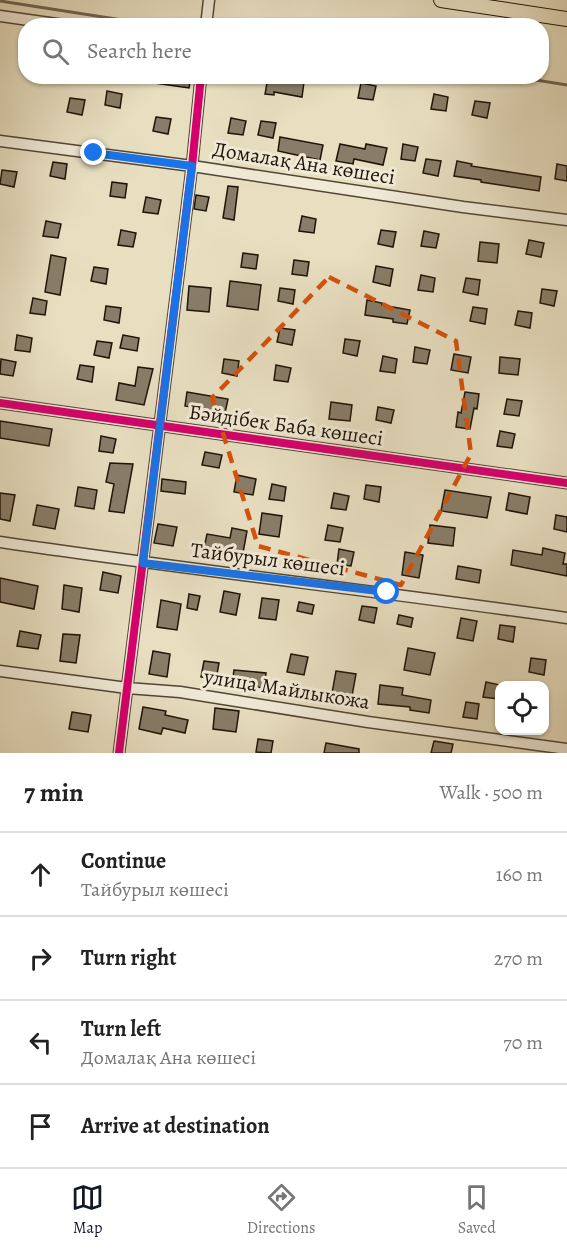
<!DOCTYPE html>
<html lang="en">
<head>
<meta charset="utf-8">
<style>
	:root { --surface:#fff; --page:#f6f6f6; --text:#222; --muted:#767676; --line:#e0e0e0; --accent:#111827 }
	body { margin:0; font-family:Alegreya,serif; background:var(--page); color:var(--text) }
	.controls { position:absolute; right:18px; bottom:18px; display:grid; overflow:hidden; border-radius:12px; box-shadow:0 2px 4px #0004 }
	.controls button { width:54px; height:54px; display:grid; place-items:center; padding:0; border:0; border-bottom:2px solid var(--line); background:var(--surface); color:var(--text); font:30px sans-serif }
	.stop { position:absolute; width:18px; height:18px; margin:-14px; border:4px solid #1a73e8; border-radius:50%; background:#fff }
	.stop.end { background:#1a73e8; border-color:#fff; box-shadow:0 2px 6px #0008 }
	.list { margin:0; padding:0; list-style:none }
	h2 { display:flex; justify-content:space-between; align-items:center; height:78px; margin:0; padding:0 24px; font-size:26px }
	h2 small { font-size:20px; font-weight:400; color:var(--muted) }
	.list li { display:grid; grid-template-columns:39px 1fr auto; gap:18px; align-items:center; box-sizing:border-box; height:84px; padding:0 24px; border-top:2px solid var(--line) }
	.list b { display:block; font-size:22px; white-space:nowrap }
	.list p { margin:0; font-size:20px; white-space:nowrap; color:var(--muted) }
	.list em { font-size:20px; font-style:normal; color:var(--muted) }
	.icon { flex:none; width:33px; height:33px; fill:none; stroke:currentColor; stroke-width:2; stroke-linecap:round; stroke-linejoin:round }
	.map { position:relative; flex:none; width:567px; height:753px; overflow:hidden }
	.search { position:absolute; background:var(--surface); box-shadow:0 2px 4px #0004; left:18px; right:18px; top:18px; height:66px; display:flex; align-items:center; gap:15px; box-sizing:border-box; padding:0 21px; border-radius:24px; color:var(--muted); font-size:22px }
	.sheet { height:414px; background:var(--surface) }
	nav { display:flex; justify-content:space-around; align-items:center; box-sizing:border-box; height:84px; border-top:2px solid var(--line); background:var(--surface); font-size:16px; color:var(--muted) }
	nav a { display:grid; justify-items:center; gap:3px }
	nav .on { color:var(--accent) }
	.map>svg:first-child { display:block }
</style>
</head>
<body>
<div class="map">
<svg width="567" height="753" viewBox="0 0 567 753">
	<rect width="100%" height="100%" fill="#e8dfc1"/>
	<filter id="stains"><feTurbulence type="fractalNoise" baseFrequency=".00333" numOctaves="4"/><feColorMatrix values="0 0 0 0 .2 0 0 0 0 .09 0 0 0 0 .02 0 0 0 .5 -.17"/></filter>
	<radialGradient id="worn" r=".72"><stop offset=".6" stop-color="#630" stop-opacity="0"/><stop offset="1" stop-color="#630" stop-opacity=".3"/></radialGradient>
	<g fill="none" stroke-linecap="round" stroke-linejoin="round">
		<path stroke="#6f6451" stroke-width="3" d="M0,1L161,26
			M511,76L567,85"/>
	</g>
	<path fill="#887d68" stroke="#201307" stroke-width="1.5" d="M141,76H191L189,88L141,81Z
		M268,77L304,82L302,97L274,92V95L265,94Z
		M361,83L376,86L373,100L358,98Z
		M107,91L122,94L120,108L105,105Z
		M434,94L448,97L446,111L431,109Z
		M70,98L85,100L82,115L67,112Z
		M475,101L490,103L487,118L472,115Z
		M156,117L171,119L168,134L153,131Z
		M231,118L246,121L243,135L228,133Z
		M261,121L276,123L273,138L258,135Z
		M280,137L323,145L320,160L278,151Z
		M340,144L365,149L366,144L387,148L383,165L354,159L353,164L336,161Z
		M403,144L418,147L415,161L401,159Z
		M426,159L441,161L438,176L423,173Z
		M457,161L472,164L471,166L541,177L539,191L481,182V180L454,176Z
		M53,162L67,164L65,179L50,176Z
		M557,164L567,166V181L555,179Z
		M2,170L17,172L14,187L0,184Z
		M112,182L127,184L125,198L110,196Z
		M228,186L238,187L234,220L223,218Z
		M196,195L209,197L206,211L194,209Z
		M146,197L161,200L158,214L143,212Z
		M302,216L316,219L314,233L299,231Z
		M46,221L61,224L58,238L43,236Z
		M121,230L136,233L133,247L118,245Z
		M381,230L396,232L393,247L378,244Z
		M424,231L439,234L436,248L421,246Z
		M529,240L544,243L541,257L526,254Z
		M480,242L499,244L497,263L478,261Z
		M243,253L258,255L256,269L241,267Z
		M51,255L66,258L60,295L45,292Z
		M294,260L309,262L307,276L292,274Z
		M376,266L393,269L390,286L373,282Z
		M94,267L108,269L106,284L91,281Z
		M421,275L435,278L433,292L418,290Z
		M466,278L480,280L478,295L463,292Z
		M230,281L261,285L258,310L227,306Z
		M189,286L211,288L209,312L187,310Z
		M280,288L295,290L293,304L278,301Z
		M542,289L557,291L554,306L540,303Z
		M33,298L47,301L45,315L30,313Z
		M367,300L382,303V305L410,310L407,324L393,322V319L365,315Z
		M106,306L121,308L119,323L104,320Z
		M473,307L487,309L485,324L470,321Z
		M518,311L532,313L530,328L515,325Z
		M280,328L295,330L292,345L277,342Z
		M17,335L32,338L30,352L15,350Z
		M123,335L139,338L137,351L120,348Z
		M345,339L360,341L357,356L343,353Z
		M97,341L112,343L109,358L94,355Z
		M415,347L430,350L427,364L413,362Z
		M454,354L471,357L468,373L451,370Z
		M383,356L397,359L395,373L380,371Z
		M500,357L520,359L518,375L499,373Z
		M1,359L16,362L13,376L0,374Z
		M224,359L239,361L237,376L222,373Z
		M80,365L94,367L92,382L77,379Z
		M276,365L291,368L288,382L274,380Z
		M138,367L153,369L144,405L116,400L119,383L135,386Z
		M187,392L228,399L225,413L185,406Z
		M465,392L479,394L477,409L474,408L470,429L456,427L458,412L461,413Z
		M507,399L522,401L519,416L504,414Z
		M331,402L352,405L350,421L329,419Z
		M378,407L394,410L391,423L376,420Z
		M0,421L52,429L49,446L0,438Z
		M500,431L515,434L512,448L497,446Z
		M101,436L116,439L113,453L99,451Z
		M205,452L222,455L219,468L202,465Z
		M110,463L133,464L124,513L109,511L114,484L106,482Z
		M237,475L256,479L253,495L234,492Z
		M162,479L186,482L185,494L161,491Z
		M272,484L286,487L284,501L269,499Z
		M366,485L381,487L379,502L364,499Z
		M78,487L97,490L94,509L75,506Z
		M445,490L491,497L487,518L441,511Z
		M0,493L15,495L10,521L0,519Z
		M334,493L349,496L346,510L331,508Z
		M509,493L530,497L527,514L506,510Z
		M37,505L59,509L55,529L33,525Z
		M262,513L282,516L279,537L259,534Z
		M556,515L567,517V532L554,529Z
		M158,524L177,527L173,546L154,543Z
		M328,525L343,528L340,542L325,540Z
		M430,525L455,528L453,546L428,543Z
		M232,528L247,531L243,553L204,548L207,534L230,538Z
		M543,548L565,553L563,564H567V576L511,565L513,550L542,555Z
		M339,549L354,552L351,566L337,564Z
		M405,552L423,555L419,578L402,575Z
		M458,566L481,570L479,583L456,579Z
		M103,572L121,576L118,593L100,590Z
		M0,578L38,586L34,609L0,602Z
		M64,585L82,588L79,612L62,609Z
		M224,591L240,594L236,615L220,612Z
		M189,594L200,596L197,610L187,608Z
		M262,598L279,600L276,620L259,618Z
		M161,600L181,604L177,630L157,627Z
		M299,602L314,605L312,614L297,611Z
		M362,606L377,608L374,623L359,620Z
		M399,615L413,618L411,627L397,624Z
		M461,618L477,621L473,641L457,638Z
		M500,625L515,627L513,642L498,639Z
		M20,631L41,635L38,649L17,646Z
		M63,634L80,635L76,663L60,661Z
		M408,648L435,653L430,675L404,670Z
		M153,651L170,654L167,677L149,674Z
		M291,654L308,657L304,675L287,672Z
		M531,658L546,660L544,675L529,672Z
		M204,661L219,663L216,680L201,677Z
		M234,670L266,673L264,688L232,684Z
		M336,671L356,674L352,696L332,693Z
		M486,682L500,685L498,699L483,697Z
		M380,685L403,688L402,695L431,700L429,713L410,710V707L378,704Z
		M466,702L479,704L477,719L463,717Z
		M143,707L166,711L165,715L188,720L185,733L163,728L161,734L139,729Z
		M215,708L239,711L236,732L213,729Z
		M72,712L91,715L88,732L69,729Z
		M258,739L273,741L271,753L256,752Z
		M434,741L453,744L451,753H431Z
		M326,743L359,749V753H324Z"/>
	<g fill="none" stroke-linecap="round" stroke-linejoin="round">
		<g stroke="#524636" stroke-width="13">
			<path id="minor" d="M0,16L71,26
				M206,26L209,0
				M0,141L192,166L463,207L567,220
				M0,403L567,483
				M0,542C189,570 378,591 567,618
				M0,671L127,688L180,692L368,722L567,749
				M119,753L192,166L201,76"/>
		</g>
		<g stroke="#201307" stroke-width="16">
			<path id="major" d="M441,0L567,19"/>
		</g>
		<use href="#minor" stroke="#f0ead7" stroke-width="10"/>
		<use href="#major" stroke="#e8dfc1" stroke-width="14"/>
		<g stroke="#f0ead7" stroke-width="11">
			<path id="cycleway" d="M0,403L567,483
				M119,753L192,166L201,76"/>
		</g>
		<use href="#cycleway" stroke="#d6006c" stroke-width="8"/>
	</g>
	<g fill="none" stroke-linecap="round" stroke-linejoin="round">
		<path stroke="#1a73e8" stroke-width="8" d="M94,153L192,166L143,563L387,592"/>
	</g>
	<path fill="none" stroke="#d4520c" stroke-width="4.5" stroke-dasharray="12 8" stroke-linejoin="round" d="M329,277L456,341L471,454L401,585L258,546L212,398Z"/>
	<g text-anchor="middle" dominant-baseline="central" stroke-width="6" stroke-linejoin="round" paint-order="stroke">
		<g font-size="21" fill="#201307" stroke="#f0ead7">
			<text transform="translate(304 163) rotate(9)">Домалақ Ана көшесі</text>
			<text transform="translate(286 425) rotate(8)">Бәйдібек Баба көшесі</text>
			<text transform="translate(268 559) rotate(7)">Тайбурыл көшесі</text>
			<text transform="translate(287 689) rotate(9)">улица Майлыкожа</text>
		</g>
	</g>
	<rect width="100%" height="100%" filter="url(#stains)"/>
	<rect width="100%" height="100%" fill="url(#worn)"/>
</svg>
<div class="controls">
<button><svg class="icon" aria-label="locate" viewBox="0 0 24 24"><circle cx="12" cy="12" r="6"/><path d="M12 2v4M12 18v4M2 12h4M18 12h4"/></svg></button>
</div>
<div class="stop" style="left:387px;top:592px"></div>
<div class="stop end" style="left:94px;top:153px"></div>
<div class="search"><svg class="icon" aria-label="search" viewBox="0 0 24 24"><circle cx="10" cy="10" r="6"/><path d="M15 15l6 6"/></svg>Search here</div>
</div>
<section class="sheet">
<h2>7 min<small>Walk · 500 m</small></h2>
<ul class="list">
<li><svg class="icon" aria-label="ahead" viewBox="0 0 24 24"><path d="M12 20V5M6 11l6-6 6 6"/></svg><div><b>Continue</b><p>Тайбурыл көшесі</p></div><em>160 m</em></li>
<li><svg class="icon" aria-label="right" viewBox="0 0 24 24"><path d="M7 20v-9h11M14 6l5 5-5 5"/></svg><div><b>Turn right</b></div><em>270 m</em></li>
<li><svg class="icon" aria-label="left" viewBox="0 0 24 24"><path d="M17 20v-9H6M10 6l-5 5 5 5"/></svg><div><b>Turn left</b><p>Домалақ Ана көшесі</p></div><em>70 m</em></li>
<li><svg class="icon" aria-label="arrive" viewBox="0 0 24 24"><path d="M6 21V4h12l-3 4 3 4H6"/></svg><div><b>Arrive at destination</b></div></li>
</ul>
</section>
<nav>
<a class="on"><svg class="icon" aria-label="map" viewBox="0 0 24 24"><path d="M3 6l6-2 6 2 6-2v14l-6 2-6-2-6 2zM9 4v14M15 6v14"/></svg>Map</a>
<a><svg class="icon" aria-label="directions" viewBox="0 0 24 24"><path d="M12 3l9 9-9 9-9-9zM9 14v-3h6M13 9l2 2-2 2"/></svg>Directions</a>
<a><svg class="icon" aria-label="saved" viewBox="0 0 24 24"><path d="M7 4h10v16l-5-4-5 4z"/></svg>Saved</a>
</nav>
</body>
</html>
